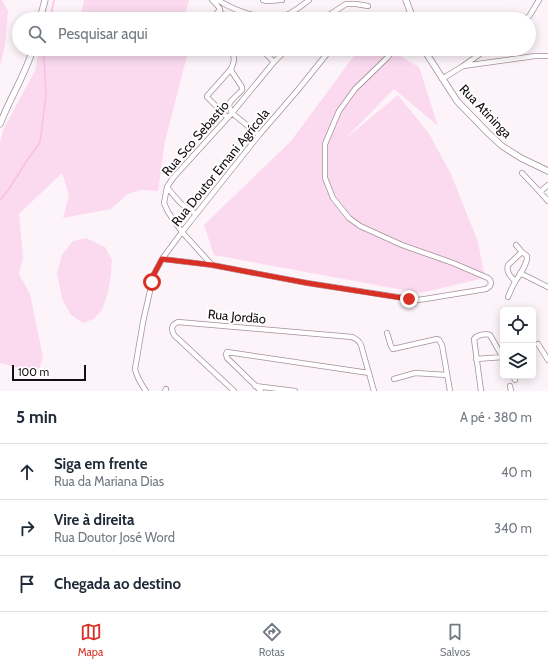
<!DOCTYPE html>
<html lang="pt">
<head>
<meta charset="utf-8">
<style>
	:root { --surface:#fff; --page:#f6f6f7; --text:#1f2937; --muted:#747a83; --line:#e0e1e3; --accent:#d93025 }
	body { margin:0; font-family:Cabin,sans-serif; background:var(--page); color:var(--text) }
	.controls { position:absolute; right:12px; bottom:12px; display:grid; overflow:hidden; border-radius:6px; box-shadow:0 2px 10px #0003 }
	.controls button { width:36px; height:36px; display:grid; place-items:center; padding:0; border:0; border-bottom:1px solid var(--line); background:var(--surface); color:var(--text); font:20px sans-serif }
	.scale { position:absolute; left:12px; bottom:10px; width:74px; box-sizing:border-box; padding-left:4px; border:2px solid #150e12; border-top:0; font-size:11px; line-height:14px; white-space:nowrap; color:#150e12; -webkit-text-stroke:3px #fff; paint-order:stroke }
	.stop { position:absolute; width:12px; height:12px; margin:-9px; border:3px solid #d93025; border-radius:50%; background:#fff }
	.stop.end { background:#d93025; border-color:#fff; box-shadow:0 1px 4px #0008 }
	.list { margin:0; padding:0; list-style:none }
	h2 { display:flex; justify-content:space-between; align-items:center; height:52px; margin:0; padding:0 16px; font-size:17px }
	h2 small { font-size:13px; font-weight:400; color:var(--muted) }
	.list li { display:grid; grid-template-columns:26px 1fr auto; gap:12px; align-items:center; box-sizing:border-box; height:56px; padding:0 16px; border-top:1px solid var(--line) }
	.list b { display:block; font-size:15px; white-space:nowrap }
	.list p { margin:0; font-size:13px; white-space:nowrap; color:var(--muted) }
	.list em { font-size:13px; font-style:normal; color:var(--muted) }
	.icon { flex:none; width:22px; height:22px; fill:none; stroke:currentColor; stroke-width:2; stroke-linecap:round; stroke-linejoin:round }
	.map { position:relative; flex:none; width:548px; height:391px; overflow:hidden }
	.search { position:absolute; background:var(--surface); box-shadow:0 2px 10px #0003; left:12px; right:12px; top:12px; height:44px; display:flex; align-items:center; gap:10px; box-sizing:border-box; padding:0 14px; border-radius:22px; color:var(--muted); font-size:15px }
	.sheet { height:220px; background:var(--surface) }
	nav { display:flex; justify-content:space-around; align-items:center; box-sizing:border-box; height:56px; border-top:1px solid var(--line); background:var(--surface); font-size:11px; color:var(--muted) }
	nav a { display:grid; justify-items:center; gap:2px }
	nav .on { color:var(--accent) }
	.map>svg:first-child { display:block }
</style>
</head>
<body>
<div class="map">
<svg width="548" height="391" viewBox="0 0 548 391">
	<rect width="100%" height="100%" fill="#fdf4fa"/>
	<path fill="#fbdaef" d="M0,0H2L8,11L5,46L0,65Z
		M84,0H189L184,19H80Z
		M39,49H45L73,54L75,49H186L187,56L165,141L158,191L141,190L128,194L111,209L63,218L69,195L62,173L19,214L23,258L19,274L30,294L43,357L38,373L0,363V142L4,128L35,71Z
		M359,49L395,53L419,67L438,126L394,89L345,139L398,95L428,132L451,174L478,242L485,278L420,293L214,255L204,225L291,141Z
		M86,238L105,247L112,260L111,275L108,292L102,310L94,319L83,323L71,315L62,299L57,273L62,255L73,241Z"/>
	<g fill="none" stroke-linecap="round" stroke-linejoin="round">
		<path stroke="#fbbee6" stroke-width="1.5" d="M50,19L54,0
			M0,200L9,189L26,162L40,142L46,95L44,56L45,49"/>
		<g stroke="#a48f9c" stroke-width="6">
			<path id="minor" d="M218,0C235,11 269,24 289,14C296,10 303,5 309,0
				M263,0L267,1L282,0
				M219,11L228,19
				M211,19L219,11L220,9L217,5L212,0
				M323,19L346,4H356L368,6
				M526,19L530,15L539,0
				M261,49L274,62
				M463,66L535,56H548
				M231,69L232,72L242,87V90L230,102L229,106L232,113L259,135
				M442,79L463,66L487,49
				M227,117L207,97V96L231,69C235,61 235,56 230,49
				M522,173L540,192
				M548,185L540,192L548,201
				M167,187C178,201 181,205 196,214
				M162,259L212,265L307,283L417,300L425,299L486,289L490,286L491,283L490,280L488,278L453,263L402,245L360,226L349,218L333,198L325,178V144L339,111L355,89L388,57L393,49
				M212,265L182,232L168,212L164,203L167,187L173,178L232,113L274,62L287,49
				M520,273L548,287
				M515,281C510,276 506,272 508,265L522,252
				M508,297C510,292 512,287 515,282C519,275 528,264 527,256L522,252L516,245
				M387,333L391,346L393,349L437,339L439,340L442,345L450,391
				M538,344L548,360
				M476,359L503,357
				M513,376L515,380
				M394,379L415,373L447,375
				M255,386L295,391
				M510,386L511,391
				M146,391C141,384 137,378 135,369L143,322L152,282L154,274L162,259L182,232L259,135L297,91L326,55V52L324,49
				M165,391L166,389
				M234,391L174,335C171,329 171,325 178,322L352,337C356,339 359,340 361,345L374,391
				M261,391L227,358L226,354L227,352L369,373
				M481,391L474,339C477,335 486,333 490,335L503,358"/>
		</g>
		<g stroke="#a48f9c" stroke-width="7">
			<path id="tertiary" d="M406,0L413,19
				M40,19L45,0
				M425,49L428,56L457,101L488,133L502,146L521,158L548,171
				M0,124C10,98 25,75 33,49"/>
		</g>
		<use href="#minor" stroke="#fff" stroke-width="4.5"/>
		<use href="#tertiary" stroke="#fff" stroke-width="5.5"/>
	</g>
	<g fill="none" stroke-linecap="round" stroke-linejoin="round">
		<path stroke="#d93025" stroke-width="5" d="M152,282L154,274L162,259L212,265L307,283L409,299"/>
	</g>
	<g text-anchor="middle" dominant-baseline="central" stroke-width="4" stroke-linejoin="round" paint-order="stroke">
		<g font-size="13" fill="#150e12" stroke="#fff">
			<text transform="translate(486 111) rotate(46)">Rua Atininga</text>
			<text transform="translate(195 138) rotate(-49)">Rua Sco Sebastio</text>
			<text transform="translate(220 167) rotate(-51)">Rua Doutor Ernani Agrícola</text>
			<text transform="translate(237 316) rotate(5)">Rua Jordão</text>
		</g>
	</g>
</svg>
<div class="controls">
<button><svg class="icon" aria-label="locate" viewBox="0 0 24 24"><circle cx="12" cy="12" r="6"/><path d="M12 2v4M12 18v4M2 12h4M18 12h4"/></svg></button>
<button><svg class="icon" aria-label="layers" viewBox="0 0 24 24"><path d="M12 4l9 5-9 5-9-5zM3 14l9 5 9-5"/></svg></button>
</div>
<div class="scale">100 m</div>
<div class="stop" style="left:152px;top:282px"></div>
<div class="stop end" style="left:409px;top:299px"></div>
<div class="search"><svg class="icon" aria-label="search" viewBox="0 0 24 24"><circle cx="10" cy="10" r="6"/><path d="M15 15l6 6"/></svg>Pesquisar aqui</div>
</div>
<section class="sheet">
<h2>5 min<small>A pé · 380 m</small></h2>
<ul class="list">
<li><svg class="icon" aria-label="ahead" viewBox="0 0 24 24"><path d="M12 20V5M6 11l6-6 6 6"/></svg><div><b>Siga em frente</b><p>Rua da Mariana Dias</p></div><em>40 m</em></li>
<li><svg class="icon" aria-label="right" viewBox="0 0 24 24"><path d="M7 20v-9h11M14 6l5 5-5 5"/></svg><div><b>Vire à direita</b><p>Rua Doutor José Word</p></div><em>340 m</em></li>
<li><svg class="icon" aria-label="arrive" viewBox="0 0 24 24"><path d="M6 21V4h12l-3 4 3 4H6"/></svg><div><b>Chegada ao destino</b></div></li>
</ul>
</section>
<nav>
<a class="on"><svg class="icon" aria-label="map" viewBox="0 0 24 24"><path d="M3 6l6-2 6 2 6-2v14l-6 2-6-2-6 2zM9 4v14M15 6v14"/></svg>Mapa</a>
<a><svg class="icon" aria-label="directions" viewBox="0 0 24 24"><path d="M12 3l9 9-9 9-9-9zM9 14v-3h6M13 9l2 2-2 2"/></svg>Rotas</a>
<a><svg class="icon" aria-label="saved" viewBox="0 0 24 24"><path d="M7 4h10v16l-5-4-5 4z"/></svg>Salvos</a>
</nav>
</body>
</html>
